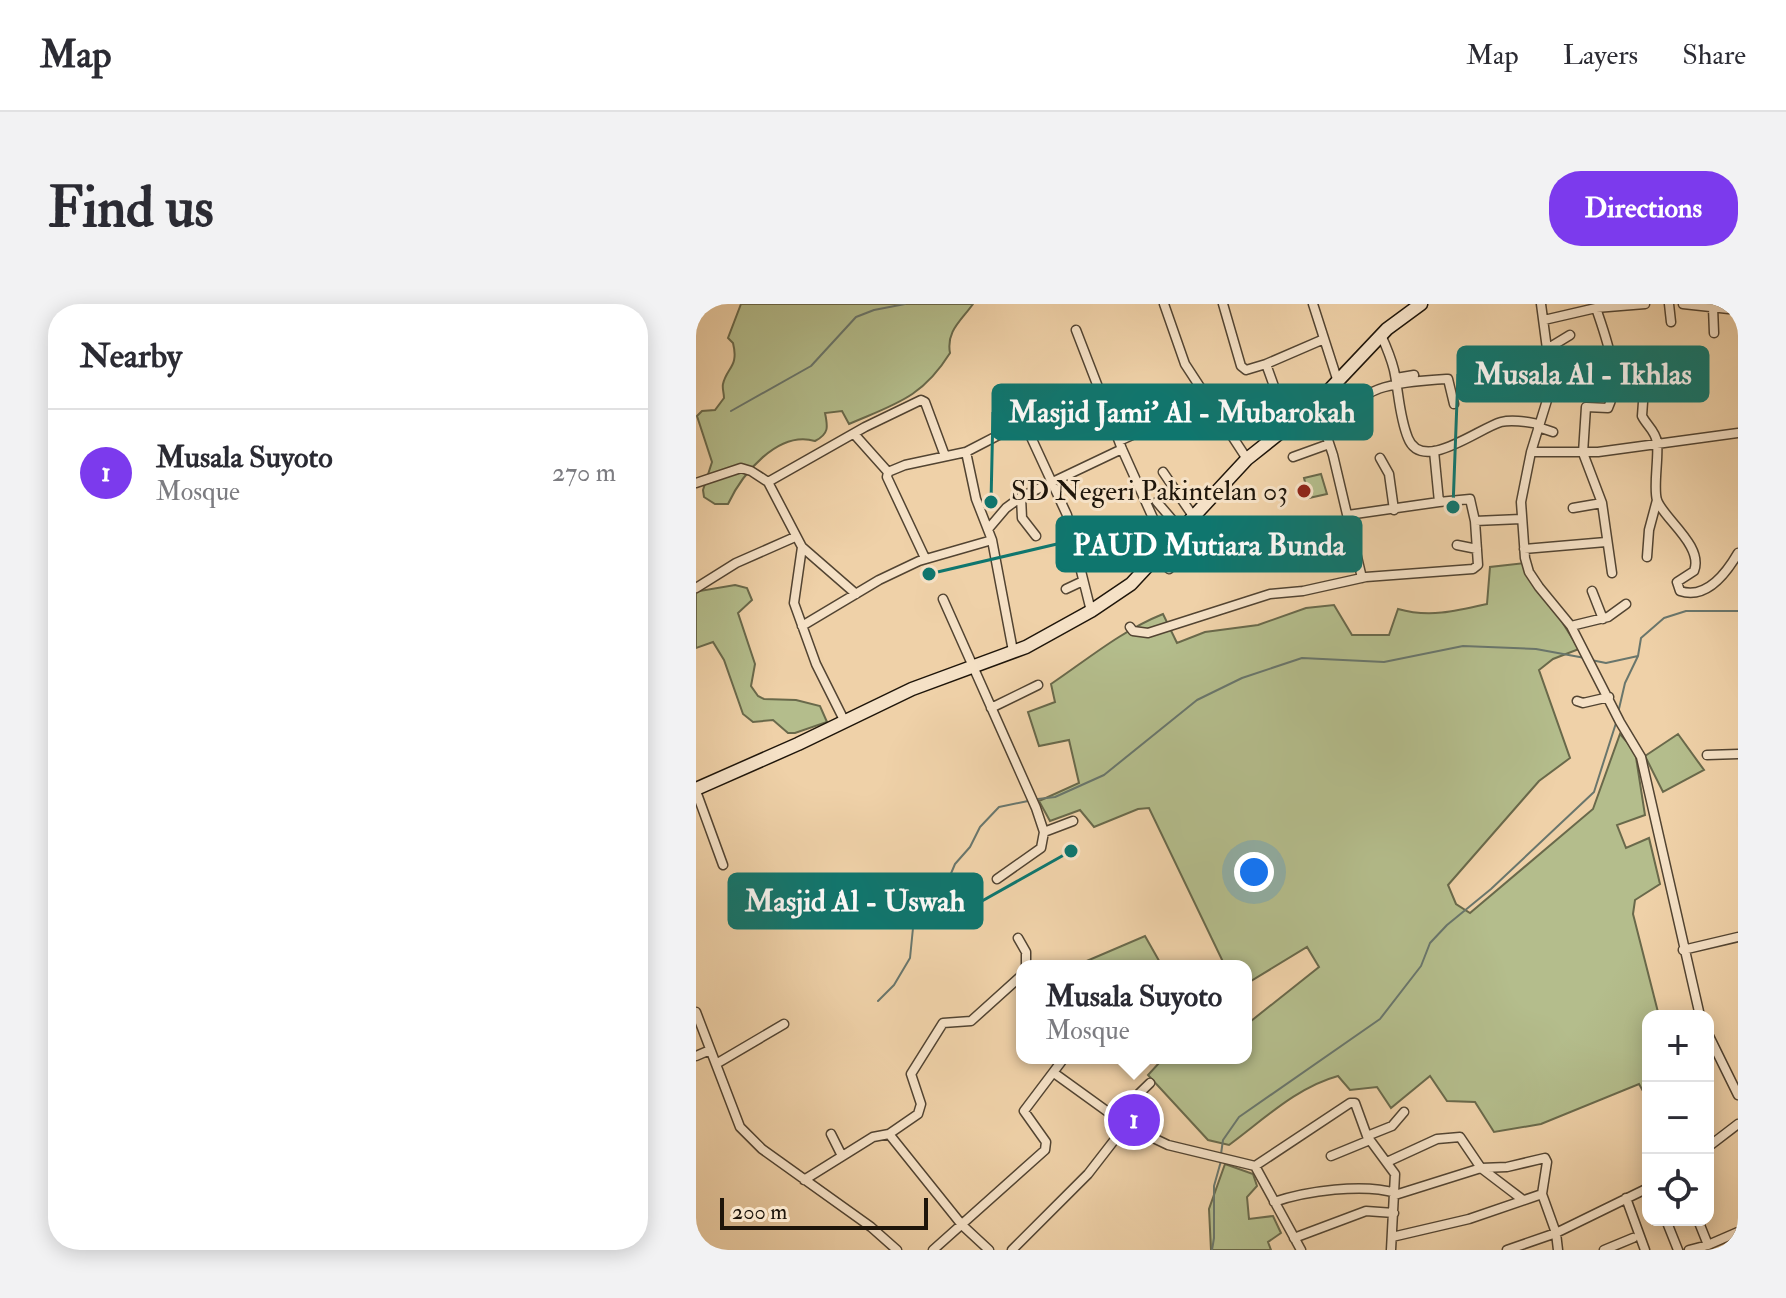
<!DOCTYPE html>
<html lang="en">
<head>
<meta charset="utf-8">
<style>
	:root { --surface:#fff; --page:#f2f2f3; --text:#2b2b33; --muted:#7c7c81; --line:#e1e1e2; --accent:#7c3aed }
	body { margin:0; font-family:"IM FELL Double Pica",serif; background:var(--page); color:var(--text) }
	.controls { position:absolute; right:24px; bottom:24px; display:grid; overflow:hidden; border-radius:16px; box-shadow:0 4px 20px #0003 }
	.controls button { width:72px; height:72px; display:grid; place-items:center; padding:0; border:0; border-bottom:2px solid var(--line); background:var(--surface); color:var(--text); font:40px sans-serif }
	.scale { position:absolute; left:24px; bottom:20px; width:208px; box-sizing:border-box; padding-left:8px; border:4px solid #1e150a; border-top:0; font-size:22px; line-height:28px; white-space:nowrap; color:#1e150a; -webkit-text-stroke:6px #f5e1c6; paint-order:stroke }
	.you { position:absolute; left:558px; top:568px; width:28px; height:28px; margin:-20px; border:6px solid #fff; border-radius:50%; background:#1a73e8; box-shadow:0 0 0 12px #1a73e833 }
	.badge { display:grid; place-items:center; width:52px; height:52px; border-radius:50%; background:var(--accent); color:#fff; font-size:26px; font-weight:700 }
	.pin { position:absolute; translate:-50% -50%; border:4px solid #fff; box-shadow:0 2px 8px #0006 }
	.popup { position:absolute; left:320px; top:656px; width:236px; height:104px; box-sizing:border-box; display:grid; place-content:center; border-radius:16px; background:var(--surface); filter:drop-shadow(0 2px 6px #0005); font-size:26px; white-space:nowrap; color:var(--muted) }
	.popup b { font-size:30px; color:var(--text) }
	.popup::after { content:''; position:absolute; left:50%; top:100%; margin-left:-16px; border:16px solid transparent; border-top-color:var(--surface) }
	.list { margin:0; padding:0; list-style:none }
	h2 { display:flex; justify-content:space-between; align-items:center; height:104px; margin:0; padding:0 32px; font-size:34px }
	h2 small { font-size:26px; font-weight:400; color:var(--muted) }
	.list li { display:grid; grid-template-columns:52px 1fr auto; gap:24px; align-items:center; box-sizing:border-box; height:128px; padding:0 32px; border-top:2px solid var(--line) }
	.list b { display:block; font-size:30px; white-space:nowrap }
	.list p { margin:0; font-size:26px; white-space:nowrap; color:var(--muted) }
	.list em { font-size:26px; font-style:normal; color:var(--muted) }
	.icon { flex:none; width:44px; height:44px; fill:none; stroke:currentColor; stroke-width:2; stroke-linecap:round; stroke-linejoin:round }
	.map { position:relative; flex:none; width:1042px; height:946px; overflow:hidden; border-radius:32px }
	header { display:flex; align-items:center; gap:48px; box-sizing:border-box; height:112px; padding:0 40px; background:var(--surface); border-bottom:2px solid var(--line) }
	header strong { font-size:38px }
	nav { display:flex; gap:44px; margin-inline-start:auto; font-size:28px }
	.intro { display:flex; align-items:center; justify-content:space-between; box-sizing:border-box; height:192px; padding:0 48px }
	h1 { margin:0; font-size:56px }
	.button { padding:20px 36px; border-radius:32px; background:var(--accent); color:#fff; font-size:28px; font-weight:700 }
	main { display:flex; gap:48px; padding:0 48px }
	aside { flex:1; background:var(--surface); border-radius:32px; box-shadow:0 4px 20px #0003 }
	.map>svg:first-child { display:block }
</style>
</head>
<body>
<header>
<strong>Map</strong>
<nav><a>Map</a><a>Layers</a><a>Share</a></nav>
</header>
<div class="intro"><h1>Find us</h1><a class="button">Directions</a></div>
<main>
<aside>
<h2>Nearby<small></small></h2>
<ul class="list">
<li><span class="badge">1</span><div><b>Musala Suyoto</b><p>Mosque</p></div><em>270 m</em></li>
</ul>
</aside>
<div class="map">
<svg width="1042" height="946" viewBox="0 0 1042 946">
	<rect width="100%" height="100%" fill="#efd1a8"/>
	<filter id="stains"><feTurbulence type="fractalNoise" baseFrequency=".0025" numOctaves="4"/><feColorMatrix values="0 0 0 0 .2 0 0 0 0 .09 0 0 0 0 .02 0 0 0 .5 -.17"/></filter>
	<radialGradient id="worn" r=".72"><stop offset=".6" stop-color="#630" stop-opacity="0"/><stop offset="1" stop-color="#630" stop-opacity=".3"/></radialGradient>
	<path fill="#b4bd8c" stroke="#69694b" stroke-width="2" d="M45,0H277C265,17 250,27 254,49C226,94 199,100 153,120L146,107L129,109C132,123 133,130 119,137C82,126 46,170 32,200H19L8,193L7,186L16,158L1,112L6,107L19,106L28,94C28,89 26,84 27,80C31,63 43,63 37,39L32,34Z
		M625,170L631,190L613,194L608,174Z
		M829,259L883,345L857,355L843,366L874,454L843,477L752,581L760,600L774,609L897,505L924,430L939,447L949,511L921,521L930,544L953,534L964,580L939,596L937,610L963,712H952V796L943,780L845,820L798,828L779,798L751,797L734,772L695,804L681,783L654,786L642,772C601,783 567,816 533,841L512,836L452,771L464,758L463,754H550V721L623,663L611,643L550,680V662H529L453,504L442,505L398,523L384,506L354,517L343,497L383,479L373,436L343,442L332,408L359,398L355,380C392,355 425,327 467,310L481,339L509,328L562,321L610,304L638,301L656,331H693L702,305C733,314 761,307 791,300L794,263Z
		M39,281L51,284L56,296L42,309L59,360L55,382L62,392L68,395L100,396L124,402L131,418L99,429H92L77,416L57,418L47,410L28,356L17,338L0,344V284L4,287Z
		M982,430L1008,466L967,488L949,452Z
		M449,632L466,662H379Z
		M529,860L557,870L561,882L551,893L553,915L577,912L585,929L572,938L575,946H515L513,905Z"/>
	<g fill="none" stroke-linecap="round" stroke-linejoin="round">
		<path stroke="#69766c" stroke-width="2" d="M35,107L115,62L160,13L178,6L209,0
			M895,356L910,359L942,352
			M922,409L929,379L942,352L945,334L968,314L990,307H1042
			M342,495L359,493L408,471L501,396L546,374L606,354L688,358L767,342L840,345L889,354
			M182,697L198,681L214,654L217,624L248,586L259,560L274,543L284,523L303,503L332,497
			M525,850L527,836L543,813L684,715L725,662L734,639L751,621L795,585L898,488L920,419
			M516,946L518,934V882L525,857"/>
		<g stroke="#524432" stroke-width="11">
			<path id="street" d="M468,0L489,60L551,155
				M527,0L545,62L550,66L570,60L628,35
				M617,0L642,78
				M845,0L851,45L852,93L835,148L825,198L829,254L833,268L843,283L875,322L924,418L945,453L1004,712
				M973,0L975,18
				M987,0L1042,6
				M1017,3L1018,29
				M900,4C910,34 926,74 912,104L890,103L887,149L906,199L916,269
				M848,16L900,4L949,0
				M380,26L426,145L470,243
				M685,31C690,42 695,54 698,66C703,89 703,112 712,134C726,170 783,124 805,118C817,115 831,118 843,120
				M851,45L874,31
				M934,56L936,67L948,84L946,112C951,122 959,126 961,138C963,153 957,184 961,196C967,214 1008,242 998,267L981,278L984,287C1011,296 1031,268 1042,249
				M570,60L579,85
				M700,74L718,71
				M632,88L639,100
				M620,100L637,151L666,274
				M669,116C668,110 665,102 667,97C673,79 735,76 752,75L758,100
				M328,118L371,211L395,307
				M842,123L857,128
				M159,131L192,168
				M423,137L445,127
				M738,147L743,198L774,195L779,217L825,215
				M270,148L280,195L296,236L317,347
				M835,148H902L1042,129
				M597,153L633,140
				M684,154L693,170L698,206
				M192,168L209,161L270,148L328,118L405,85
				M192,168L191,173L229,254
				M467,168L497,212
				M72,178L169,123L225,96L229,98L249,152
				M0,179L45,164L55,167L72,178L106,243L98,299L120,360L148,416
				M325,193L326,214L340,232
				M461,198L485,226
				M877,204L906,199
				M652,211L743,198
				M293,224L310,204L325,193L426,145
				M761,241L781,245
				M106,243L160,290
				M828,245L910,238
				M462,252L473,265
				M951,253L953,226L961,196
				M0,284L40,259L99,233
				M370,285L387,277
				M896,287L907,315
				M247,295L340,504L348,528L345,544L301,575
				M106,322L183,276L223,257L296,236
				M875,322L912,313L930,300
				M434,323L437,327L452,329L574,290L607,287L670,273L777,265L782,261L779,217
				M881,397L887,399L913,393
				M295,404L342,381
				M1011,451L1042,450
				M0,487L27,561
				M348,528L377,517
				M322,634L330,648V662
				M987,646L1042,633
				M0,708L44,823L66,845L175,923L201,946
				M1012,730L1042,791
				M0,752L14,746
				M20,760L88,720
				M358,769L430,821L472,841L559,862
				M418,814L454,779
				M135,830L146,852
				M193,830L266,921L293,946
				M671,832L696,822L708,808
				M1012,843L1042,820
				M635,852L674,836
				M691,858L741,835L764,833L785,864L827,896
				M559,862L654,799H659L671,832L699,870L695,946
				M559,862L605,946
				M108,876L177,833L193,830L222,810L225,800L215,770L247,719L275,717L326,671
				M699,891L785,864L811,863L849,854L851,858L846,890L860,929L862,946
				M930,894L949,946
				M578,898C610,887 667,879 700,889
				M970,916L982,946
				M1002,916L1012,941
				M696,933L773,915L846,890
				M598,934L670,907L698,909
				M237,946L349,846L350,838L328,807L368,754
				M316,946L392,870L430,821
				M811,946L860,929L952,884
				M908,946L937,934
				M993,946L1012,941L1042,928"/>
		</g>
		<g stroke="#1e150a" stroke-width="15">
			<path id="secondary" d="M0,485L102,440L216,385L330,343L395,307L435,280L551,155L620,100L691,25L725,0"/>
		</g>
		<use href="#street" stroke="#f5e1c6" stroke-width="8"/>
		<use href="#secondary" stroke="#f5e1c6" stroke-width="12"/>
	</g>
	<circle fill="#8f2418" stroke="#f5e1c6" stroke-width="3" cx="608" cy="187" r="8"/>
	<g text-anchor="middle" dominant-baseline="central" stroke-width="6" stroke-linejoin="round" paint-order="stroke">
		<g font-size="28" fill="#1e150a" stroke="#f5e1c6" text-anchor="end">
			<text x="592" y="187">SD Negeri Pakintelan 03</text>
		</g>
	</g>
	<path fill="none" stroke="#0f766e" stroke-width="3" d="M757 203L762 70M295 198L297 108M233 270L361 240M375 547L286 597"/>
	<g fill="#0f766e" stroke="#f5e1c6" stroke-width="3">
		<circle cx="757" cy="203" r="8"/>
		<circle cx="295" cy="198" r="8"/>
		<circle cx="233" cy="270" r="8"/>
		<circle cx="375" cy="547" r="8"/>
	</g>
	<g fill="#0f766e" stroke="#0f766e" stroke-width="3">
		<rect x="762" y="43" width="250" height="54" rx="8"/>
		<rect x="297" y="81" width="379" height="54" rx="8"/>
		<rect x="361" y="213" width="304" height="54" rx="8"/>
		<rect x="33" y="570" width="253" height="54" rx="8"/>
	</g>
	<g font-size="30" text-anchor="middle" font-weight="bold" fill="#fff">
		<text x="887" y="80">Musala Al - Ikhlas</text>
		<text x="486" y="118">Masjid Jami' Al - Mubarokah</text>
		<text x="513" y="251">PAUD Mutiara Bunda</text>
		<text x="159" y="607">Masjid Al - Uswah</text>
	</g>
	<rect width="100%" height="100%" filter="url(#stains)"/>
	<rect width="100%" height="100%" fill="url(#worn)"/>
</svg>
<div class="controls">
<button>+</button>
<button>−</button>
<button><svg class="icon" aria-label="locate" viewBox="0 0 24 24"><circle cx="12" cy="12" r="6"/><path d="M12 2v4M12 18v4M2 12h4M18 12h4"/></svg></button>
</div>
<div class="scale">200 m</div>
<div class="you"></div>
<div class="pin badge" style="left:438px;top:816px">1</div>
<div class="popup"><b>Musala Suyoto</b>Mosque</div>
</div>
</main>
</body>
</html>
